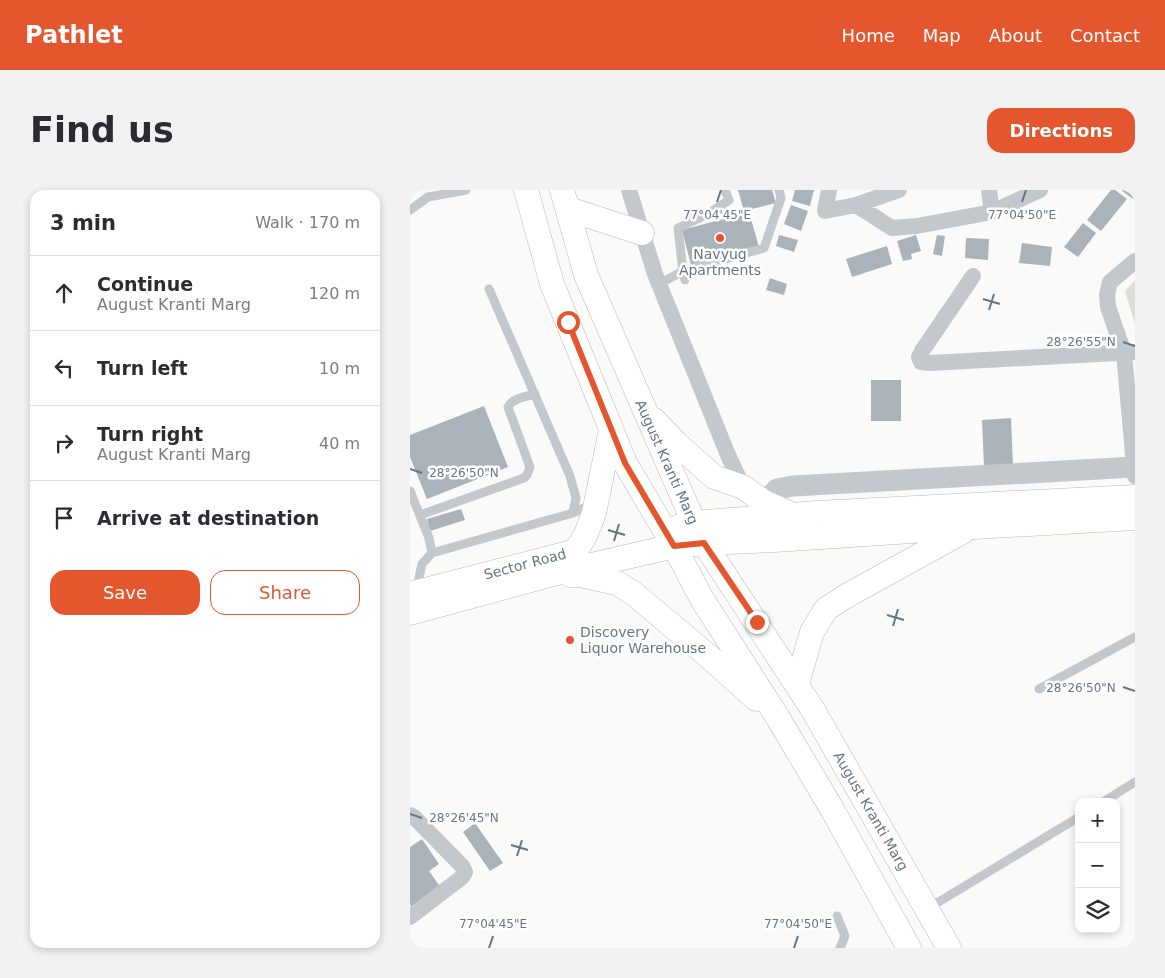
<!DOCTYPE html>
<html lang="en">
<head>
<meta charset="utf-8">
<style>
	:root { --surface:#fff; --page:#f2f2f3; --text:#2b2b33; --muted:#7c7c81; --line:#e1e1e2; --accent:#e4572e }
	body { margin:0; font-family:"DejaVu Sans",sans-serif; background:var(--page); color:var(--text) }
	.controls { position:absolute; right:15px; bottom:15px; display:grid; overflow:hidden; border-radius:10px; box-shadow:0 2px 8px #0003 }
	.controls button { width:45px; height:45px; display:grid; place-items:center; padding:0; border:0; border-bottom:1px solid var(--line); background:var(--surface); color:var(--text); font:25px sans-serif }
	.stop { position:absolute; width:15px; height:15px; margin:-11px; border:4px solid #e4572e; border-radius:50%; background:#fff }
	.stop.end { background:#e4572e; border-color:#fff; box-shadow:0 1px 5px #0008 }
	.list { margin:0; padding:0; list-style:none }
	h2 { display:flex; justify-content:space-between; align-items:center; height:65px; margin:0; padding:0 20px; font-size:21px }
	h2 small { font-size:16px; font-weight:400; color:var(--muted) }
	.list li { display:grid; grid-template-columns:32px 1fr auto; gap:15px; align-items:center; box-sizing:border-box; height:75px; padding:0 20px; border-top:1px solid var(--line) }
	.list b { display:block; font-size:19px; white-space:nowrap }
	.list p { margin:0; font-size:16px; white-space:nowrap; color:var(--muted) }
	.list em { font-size:16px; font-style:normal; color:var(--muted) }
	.actions { display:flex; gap:10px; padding:15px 20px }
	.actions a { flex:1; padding:11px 0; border:1px solid var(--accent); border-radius:15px; text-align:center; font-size:18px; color:var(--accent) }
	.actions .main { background:var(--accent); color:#fff }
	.icon { flex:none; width:28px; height:28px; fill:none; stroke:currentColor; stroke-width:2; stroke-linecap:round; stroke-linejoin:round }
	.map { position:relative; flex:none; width:725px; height:758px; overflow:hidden; border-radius:15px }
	header { display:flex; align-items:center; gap:30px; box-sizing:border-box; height:70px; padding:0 25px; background:var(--accent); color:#fff }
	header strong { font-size:24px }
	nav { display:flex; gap:28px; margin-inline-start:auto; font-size:18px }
	.intro { display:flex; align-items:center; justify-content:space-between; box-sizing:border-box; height:120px; padding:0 30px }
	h1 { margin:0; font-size:35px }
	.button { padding:12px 22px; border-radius:15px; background:var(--accent); color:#fff; font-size:18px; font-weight:700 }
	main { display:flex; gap:30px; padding:0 30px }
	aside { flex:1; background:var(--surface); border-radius:15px; box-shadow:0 2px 8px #0003 }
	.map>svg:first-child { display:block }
</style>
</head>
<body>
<header>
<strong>Pathlet</strong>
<nav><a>Home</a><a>Map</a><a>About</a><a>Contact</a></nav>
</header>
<div class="intro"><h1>Find us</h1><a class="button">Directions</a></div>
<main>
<aside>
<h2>3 min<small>Walk · 170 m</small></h2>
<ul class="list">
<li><svg class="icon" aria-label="ahead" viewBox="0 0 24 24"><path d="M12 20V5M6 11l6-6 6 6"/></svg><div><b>Continue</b><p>August Kranti Marg</p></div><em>120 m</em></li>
<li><svg class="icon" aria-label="left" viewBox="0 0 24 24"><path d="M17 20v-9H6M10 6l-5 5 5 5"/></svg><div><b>Turn left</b></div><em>10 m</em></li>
<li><svg class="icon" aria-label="right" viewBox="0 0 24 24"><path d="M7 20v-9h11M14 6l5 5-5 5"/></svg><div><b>Turn right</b><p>August Kranti Marg</p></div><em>40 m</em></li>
<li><svg class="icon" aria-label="arrive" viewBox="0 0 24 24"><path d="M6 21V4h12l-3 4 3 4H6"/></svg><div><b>Arrive at destination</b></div></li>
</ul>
<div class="actions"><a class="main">Save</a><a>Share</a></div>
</aside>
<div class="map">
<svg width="725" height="758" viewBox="0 0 725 758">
	<rect width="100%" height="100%" fill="#fafaf8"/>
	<path fill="#dadfd7" d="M725,90V134L715,101Z"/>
	<path fill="#aab3b9" d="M328,0H362L366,13L334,21Z
		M385,0H404L400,16L382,11Z
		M701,0H705L717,9L691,41L677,30Z
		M711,0H725V5L723,9Z
		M381,15L398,21L391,41L374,34Z
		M339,22L349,57L281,75L272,40Z
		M673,33L686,43L668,67L654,57Z
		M369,45L388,50L384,62L366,56Z
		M506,45L511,61L501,64L502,69L493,71L487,51Z
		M527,45L535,46L532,66L523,64Z
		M556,48L579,49L578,70L555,68Z
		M612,53L642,57L640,76L609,73Z
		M477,56L482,74L442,87L436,69Z
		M360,88L377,94L374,105L356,100Z
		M461,190H491V231H461Z
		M74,216L98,277L17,309L0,267V245Z
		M601,228L603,276L574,277L572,230Z
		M51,319L55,330L20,341L17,329Z
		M65,633L93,673L80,681L53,642Z
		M12,649L29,674L19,681L31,698L2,718L0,714V657Z"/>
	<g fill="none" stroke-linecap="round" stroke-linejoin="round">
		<g stroke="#b3babf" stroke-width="25">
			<path id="secondary" d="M116,0L142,94L215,273L264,356L292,409L368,528L422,619L499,758
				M152,0L176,85L284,333L294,353L403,520L539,758
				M158,19L232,43
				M244,230L266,253L304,287L333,297L354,312L381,324
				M270,336L284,333L407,323L725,307
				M160,385H170L207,393L223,403L297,465L346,509
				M0,404L166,361L176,344L184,323L201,240
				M0,423L143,384L264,356L294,353L364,350L563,337L725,328
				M387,494L402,442L416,419L438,405L554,341"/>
		</g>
		<path stroke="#c3c8cc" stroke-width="9" d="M0,20L18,7L56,0
			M275,90L273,81L268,38L298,24L319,10L315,0
			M249,94L273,81L354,58L371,8L369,0
			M79,99L160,286L166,308L163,323
			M0,301L19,348L22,363
			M10,325L114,288L117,285L120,277L98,217C102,208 116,207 125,204
			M6,401L12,374L22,363L163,323L182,314
			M629,499L725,447
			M693,612L725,592
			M517,719L669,627
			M427,726L435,746L430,758"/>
		<path stroke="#c3c8cc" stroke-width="16" d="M219,0L245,84L318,265L333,297
			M419,0L415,21L446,15L489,0
			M579,0L582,22
			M446,15L482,38L507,36L582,22L630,0
			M725,71L700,92L697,104L698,117L714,163L725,286
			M563,86L512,161L509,167L511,172L520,173L725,162
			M0,625L4,627L52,676L55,682L51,688L0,727"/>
		<path stroke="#c3c8cc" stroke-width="21" d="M354,312L367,299L383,296L725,277"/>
		<use href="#secondary" stroke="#fff" stroke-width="24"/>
	</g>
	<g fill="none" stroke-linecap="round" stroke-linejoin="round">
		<path stroke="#e4572e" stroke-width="6" d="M158,132L215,273L264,356L294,353L347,432"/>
	</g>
	<path fill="none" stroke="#657683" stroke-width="2" d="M307,12L311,0M612,12L616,0M573,109L590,114M579,120L584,104M713,152L725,156M0,279L12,283M198,340L215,345M204,351L209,334M477,425L494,430M483,436L488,419M713,497L725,501M0,624L12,628M101,655L118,660M107,666L112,650M79,758L83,746M384,758L388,746"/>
	<g fill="#e4572e" stroke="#fff" stroke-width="2">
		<circle cx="310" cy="48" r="5"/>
		<circle cx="160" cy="450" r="5"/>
	</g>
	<g text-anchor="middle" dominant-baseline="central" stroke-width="5" stroke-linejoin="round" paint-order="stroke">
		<g font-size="14" fill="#657683" stroke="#fff">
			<text x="310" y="64">Navyug<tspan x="310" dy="16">Apartments</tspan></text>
			<text x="170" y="442" text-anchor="start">Discovery<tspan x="170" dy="16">Liquor Warehouse</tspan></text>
		</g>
		<g font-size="14" fill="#657683" stroke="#fff">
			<text transform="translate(257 272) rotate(66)">August Kranti Marg</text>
			<text transform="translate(115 374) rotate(-15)">Sector Road</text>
			<text transform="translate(461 621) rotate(60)">August Kranti Marg</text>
		</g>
	</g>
	<g font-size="12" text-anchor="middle" fill="#657683" stroke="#fff" stroke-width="5" stroke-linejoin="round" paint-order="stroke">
		<text x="307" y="29">77°04'45"E</text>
		<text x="612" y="29">77°04'50"E</text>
		<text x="671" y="156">28°26'55"N</text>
		<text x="54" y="287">28°26'50"N</text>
		<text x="671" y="502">28°26'50"N</text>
		<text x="54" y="632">28°26'45"N</text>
		<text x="83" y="738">77°04'45"E</text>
		<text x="388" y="738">77°04'50"E</text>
	</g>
</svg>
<div class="controls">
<button>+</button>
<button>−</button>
<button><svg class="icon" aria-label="layers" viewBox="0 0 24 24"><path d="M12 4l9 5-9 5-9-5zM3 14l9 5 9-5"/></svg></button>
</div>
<div class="stop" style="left:158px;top:132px"></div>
<div class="stop end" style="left:347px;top:432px"></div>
</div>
</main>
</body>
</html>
